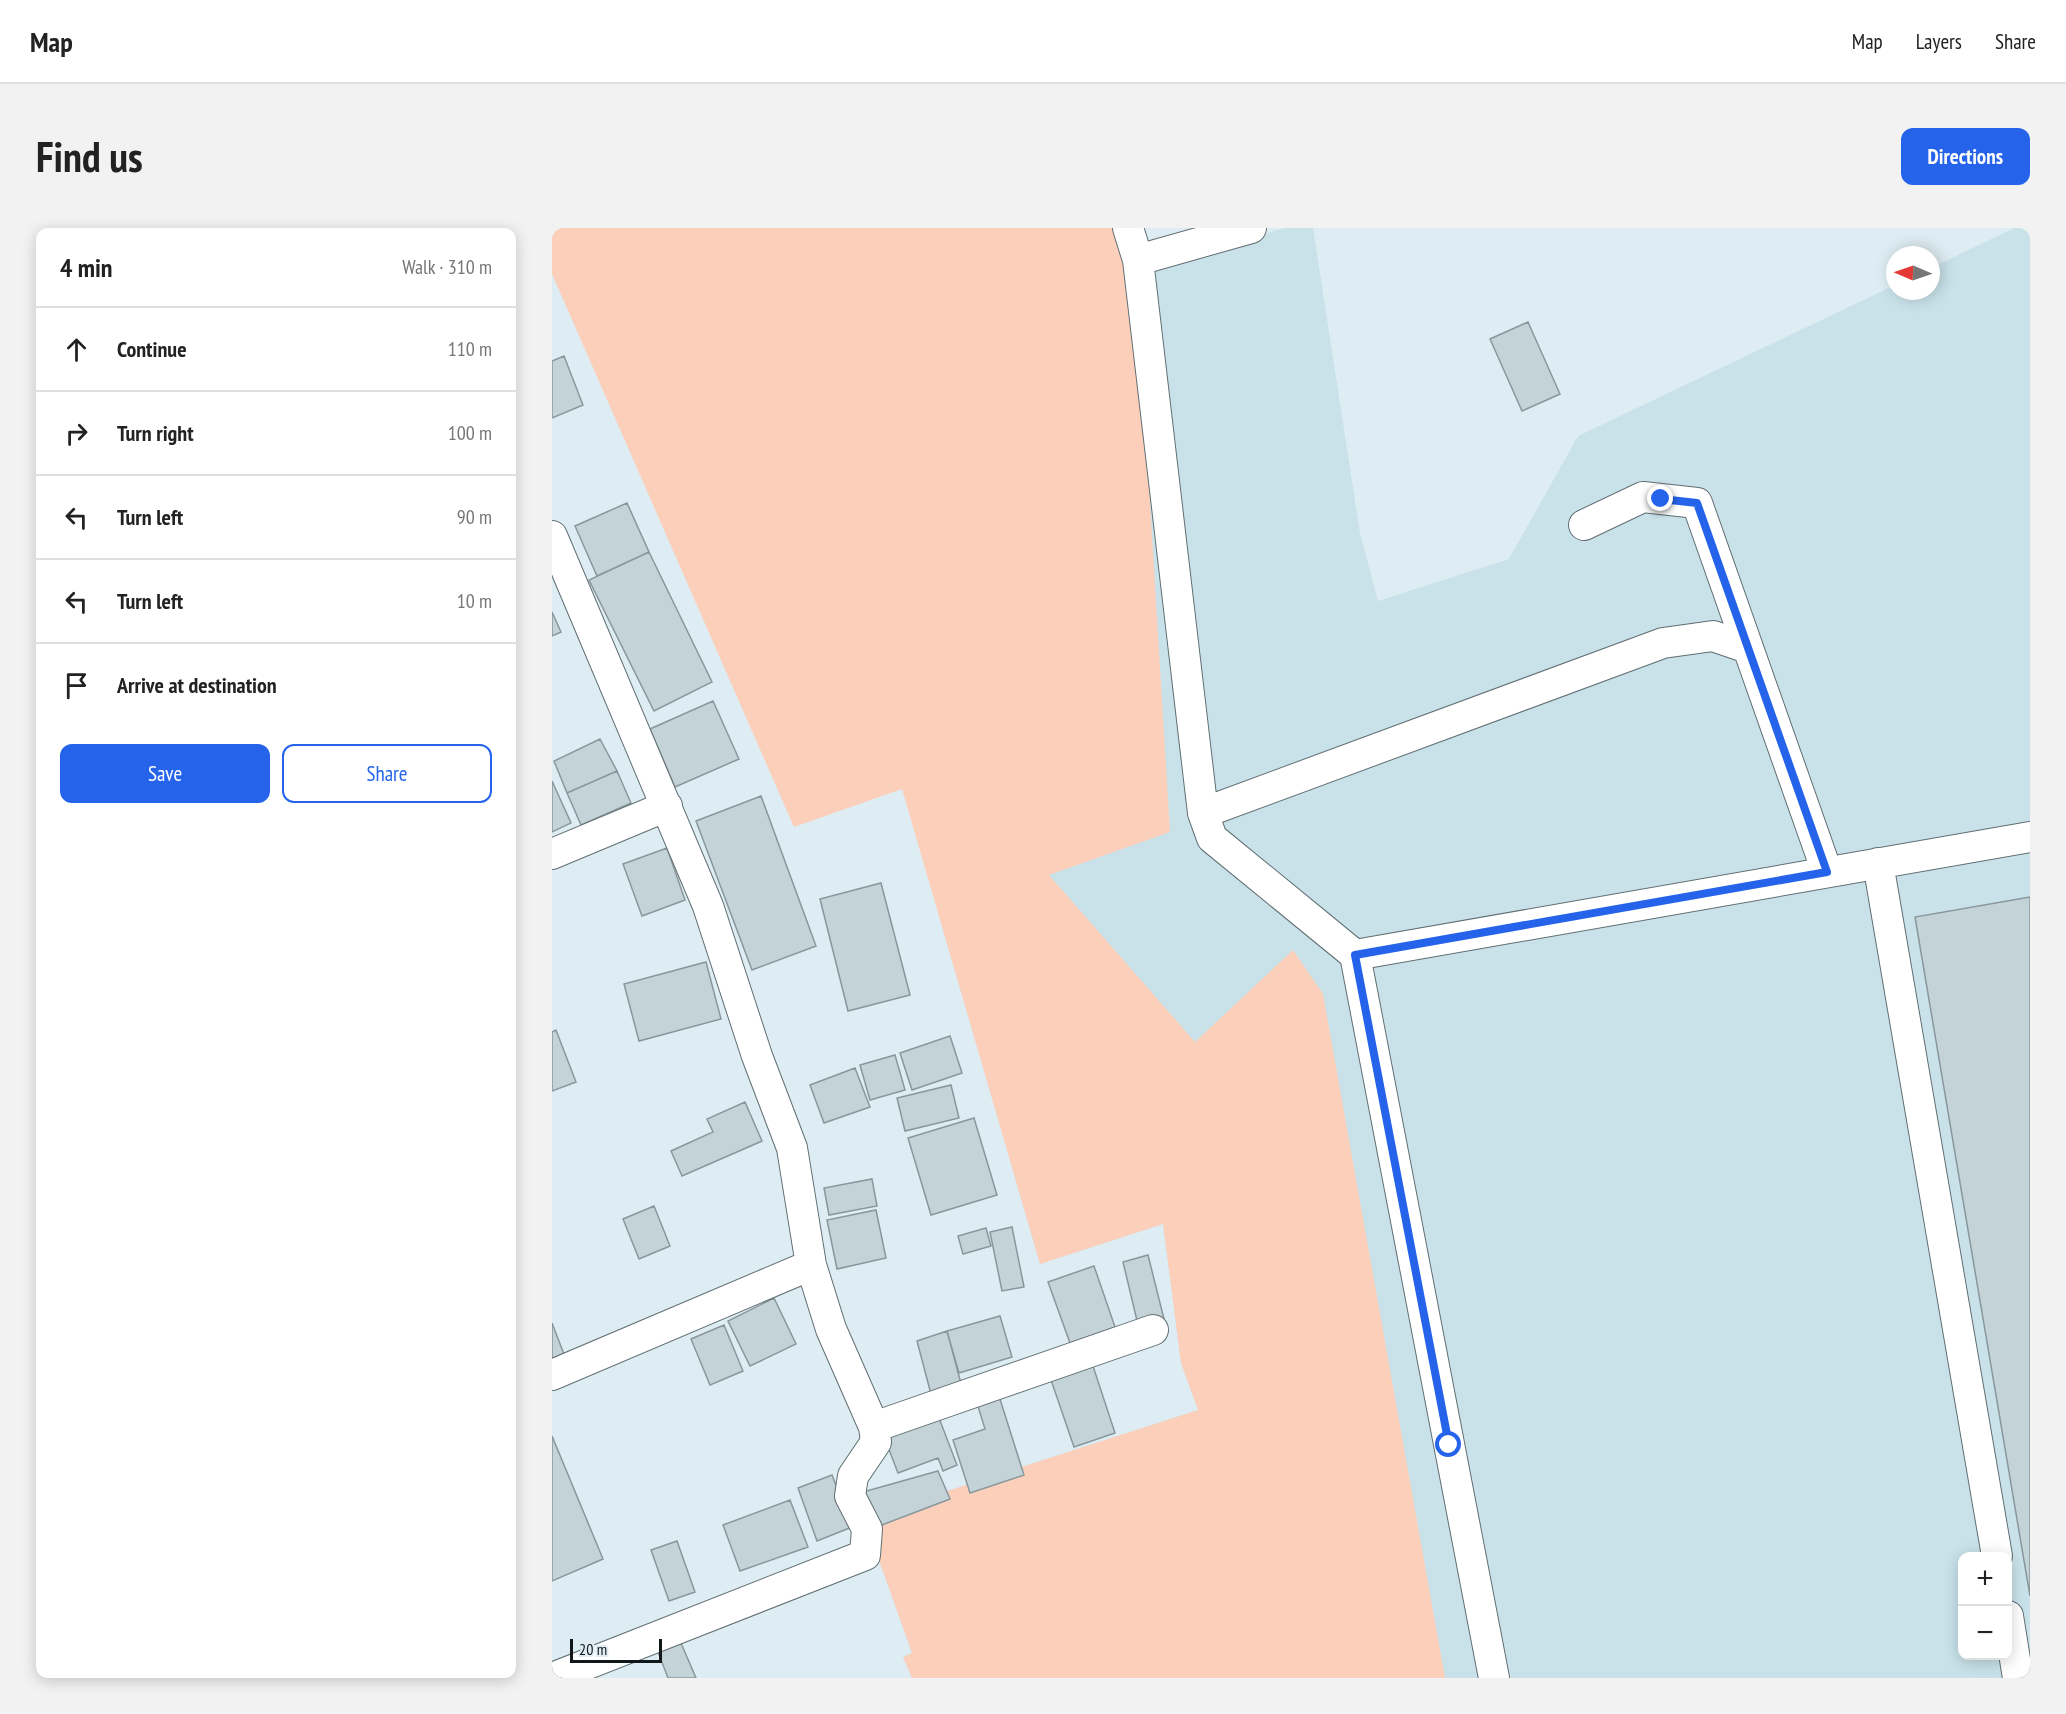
<!DOCTYPE html>
<html lang="en">
<head>
<meta charset="utf-8">
<style>
	:root { --surface:#fff; --page:#f2f2f2; --text:#222; --muted:#767676; --line:#e0e0e0; --accent:#2563eb }
	body { margin:0; font-family:"PT Sans Narrow",sans-serif; background:var(--page); color:var(--text) }
	.controls { position:absolute; right:18px; bottom:18px; display:grid; overflow:hidden; border-radius:12px; box-shadow:0 3px 15px #0003 }
	.controls button { width:54px; height:54px; display:grid; place-items:center; padding:0; border:0; border-bottom:2px solid var(--line); background:var(--surface); color:var(--text); font:30px sans-serif }
	.compass { position:absolute; left:1334px; top:18px; width:54px; height:54px; border-radius:50%; background:var(--surface); box-shadow:0 3px 15px #0003; rotate:272deg }
	.scale { position:absolute; left:18px; bottom:15px; width:92px; box-sizing:border-box; padding-left:6px; border:3px solid #121819; border-top:0; font-size:16px; line-height:21px; white-space:nowrap; color:#121819; -webkit-text-stroke:4px #deedf3; paint-order:stroke }
	.stop { position:absolute; width:18px; height:18px; margin:-14px; border:4px solid #2563eb; border-radius:50%; background:#fff }
	.stop.end { background:#2563eb; border-color:#fff; box-shadow:0 2px 6px #0008 }
	.list { margin:0; padding:0; list-style:none }
	h2 { display:flex; justify-content:space-between; align-items:center; height:78px; margin:0; padding:0 24px; font-size:26px }
	h2 small { font-size:20px; font-weight:400; color:var(--muted) }
	.list li { display:grid; grid-template-columns:39px 1fr auto; gap:18px; align-items:center; box-sizing:border-box; height:84px; padding:0 24px; border-top:2px solid var(--line) }
	.list b { display:block; font-size:22px; white-space:nowrap }
	.list em { font-size:20px; font-style:normal; color:var(--muted) }
	.actions { display:flex; gap:12px; padding:18px 24px }
	.actions a { flex:1; padding:14px 0; border:2px solid var(--accent); border-radius:12px; text-align:center; font-size:21px; color:var(--accent) }
	.actions .main { background:var(--accent); color:#fff }
	.icon { flex:none; width:33px; height:33px; fill:none; stroke:currentColor; stroke-width:2; stroke-linecap:round; stroke-linejoin:round }
	.map { position:relative; flex:none; width:1478px; height:1450px; overflow:hidden; border-radius:12px }
	header { display:flex; align-items:center; gap:36px; box-sizing:border-box; height:84px; padding:0 30px; background:var(--surface); border-bottom:2px solid var(--line) }
	header strong { font-size:28px }
	nav { display:flex; gap:33px; margin-inline-start:auto; font-size:21px }
	.intro { display:flex; align-items:center; justify-content:space-between; box-sizing:border-box; height:144px; padding:0 36px }
	h1 { margin:0; font-size:42px }
	.button { padding:15px 27px; border-radius:12px; background:var(--accent); color:#fff; font-size:21px; font-weight:700 }
	main { display:flex; gap:36px; padding:0 36px }
	aside { flex:1; background:var(--surface); border-radius:12px; box-shadow:0 3px 15px #0003 }
	.map>svg:first-child { display:block }
</style>
</head>
<body>
<header>
<strong>Map</strong>
<nav><a>Map</a><a>Layers</a><a>Share</a></nav>
</header>
<div class="intro"><h1>Find us</h1><a class="button">Directions</a></div>
<main>
<aside>
<h2>4 min<small>Walk · 310 m</small></h2>
<ul class="list">
<li><svg class="icon" aria-label="ahead" viewBox="0 0 24 24"><path d="M12 20V5M6 11l6-6 6 6"/></svg><div><b>Continue</b></div><em>110 m</em></li>
<li><svg class="icon" aria-label="right" viewBox="0 0 24 24"><path d="M7 20v-9h11M14 6l5 5-5 5"/></svg><div><b>Turn right</b></div><em>100 m</em></li>
<li><svg class="icon" aria-label="left" viewBox="0 0 24 24"><path d="M17 20v-9H6M10 6l-5 5 5 5"/></svg><div><b>Turn left</b></div><em>90 m</em></li>
<li><svg class="icon" aria-label="left" viewBox="0 0 24 24"><path d="M17 20v-9H6M10 6l-5 5 5 5"/></svg><div><b>Turn left</b></div><em>10 m</em></li>
<li><svg class="icon" aria-label="arrive" viewBox="0 0 24 24"><path d="M6 21V4h12l-3 4 3 4H6"/></svg><div><b>Arrive at destination</b></div></li>
</ul>
<div class="actions"><a class="main">Save</a><a>Share</a></div>
</aside>
<div class="map">
<svg width="1478" height="1450" viewBox="0 0 1478 1450">
	<rect width="100%" height="100%" fill="#deedf3"/>
	<path fill="#c9e2ea" fill-rule="evenodd" d="M733,0H761L808,305L826,373L957,331L1026,208L1343,57V63H1379V40L1462,0H1478V1450H360L351,1429L360,1425L312,1290L646,1182L629,1135L611,996L488,1036L384,677L584,43ZM1410,1328H1456V1428H1410Z"/>
	<path fill="#fccfbb" d="M0,0H574L584,43L618,604L497,647L643,814L741,722L771,766L893,1450H360L351,1429L360,1425L312,1290L646,1182L629,1135L611,996L488,1036L350,561L242,599L0,46Z"/>
	<path fill="#c4d3d8" stroke="#89979c" stroke-width="1.5" d="M976,94L1008,166L970,183L938,111Z
		M12,128L31,177L0,190V133Z
		M75,275L97,324L45,348L23,298Z
		M97,324L160,454L102,483L37,352Z
		M0,384L9,404L0,408Z
		M161,473L187,531L123,559L98,501Z
		M48,511L65,543L15,565L2,533Z
		M65,543L79,575L29,597L15,565Z
		M0,553L19,595L0,604Z
		M209,568L264,718L200,742L144,593Z
		M115,620L133,672L90,688L71,636Z
		M329,655L358,767L296,783L268,671Z
		M1478,669V1368L1363,689Z
		M154,734L169,791L87,813L72,756Z
		M4,802L24,854L0,863V804Z
		M398,808L410,845L360,862L348,825Z
		M343,827L353,862L318,872L308,837Z
		M303,840L318,879L272,895L258,857Z
		M399,857L407,890L353,903L345,870Z
		M193,874L210,913L130,948L119,923L161,904L155,891Z
		M422,890L445,967L379,987L356,910Z
		M320,951L325,978L277,987L272,960Z
		M102,978L118,1018L87,1031L71,991Z
		M324,982L334,1030L285,1041L275,992Z
		M460,999L472,1059L450,1063L438,1004Z
		M434,1000L439,1018L411,1026L406,1008Z
		M596,1027L613,1095L587,1101L571,1034Z
		M542,1038L563,1099L518,1115L496,1054Z
		M222,1070L244,1116L198,1138L176,1093Z
		M448,1088L460,1129L407,1145L395,1103Z
		M0,1095L15,1134L0,1140Z
		M172,1097L191,1143L158,1157L139,1111Z
		M395,1103L411,1163L380,1170L365,1113Z
		M540,1135L563,1205L522,1219L498,1149Z
		M447,1168L472,1247L418,1265L401,1212L433,1201L425,1175Z
		M387,1190L405,1237L391,1243L386,1230L346,1245L333,1211Z
		M0,1208L51,1331L0,1353Z
		M386,1243L398,1271L322,1300L311,1264Z
		M280,1247L300,1299L265,1313L246,1260Z
		M238,1272L256,1319L188,1343L171,1297Z
		M125,1313L143,1364L117,1373L99,1322Z
		M129,1415L144,1450H116L106,1424Z"/>
	<g fill="none" stroke-linecap="round" stroke-linejoin="round">
		<g stroke="#606e72" stroke-width="32">
			<path id="minor" d="M576,0L586,32L651,585L660,610L803,727L942,1450
				M586,32L699,0
				M1032,297L1091,269L1145,275L1275,644
				M0,308L156,678L205,828L240,920L259,1037L279,1101L322,1199L324,1214L301,1248L298,1268L315,1301L313,1327L0,1450
				M651,585L1111,415L1161,408L1196,420
				M0,626L115,578
				M1326,635L1445,1328
				M803,727L1478,609
				M0,1147L259,1037
				M322,1199L601,1102
				M1456,1388L1466,1450"/>
		</g>
		<use href="#minor" stroke="#fff" stroke-width="30"/>
	</g>
	<g fill="none" stroke-linecap="round" stroke-linejoin="round">
		<path stroke="#2563eb" stroke-width="8" d="M897,1217L803,727L1275,644L1145,275L1109,271"/>
	</g>
</svg>
<div class="controls">
<button>+</button>
<button>−</button>
</div>
<svg class="compass" viewBox="-18 -18 36 36"><path d="M0-13l5 13h-10z" fill="#e53935"/><path d="M0 13l5-13h-10z" fill="#767676"/></svg>
<div class="scale">20 m</div>
<div class="stop" style="left:897px;top:1217px"></div>
<div class="stop end" style="left:1109px;top:271px"></div>
</div>
</main>
</body>
</html>
